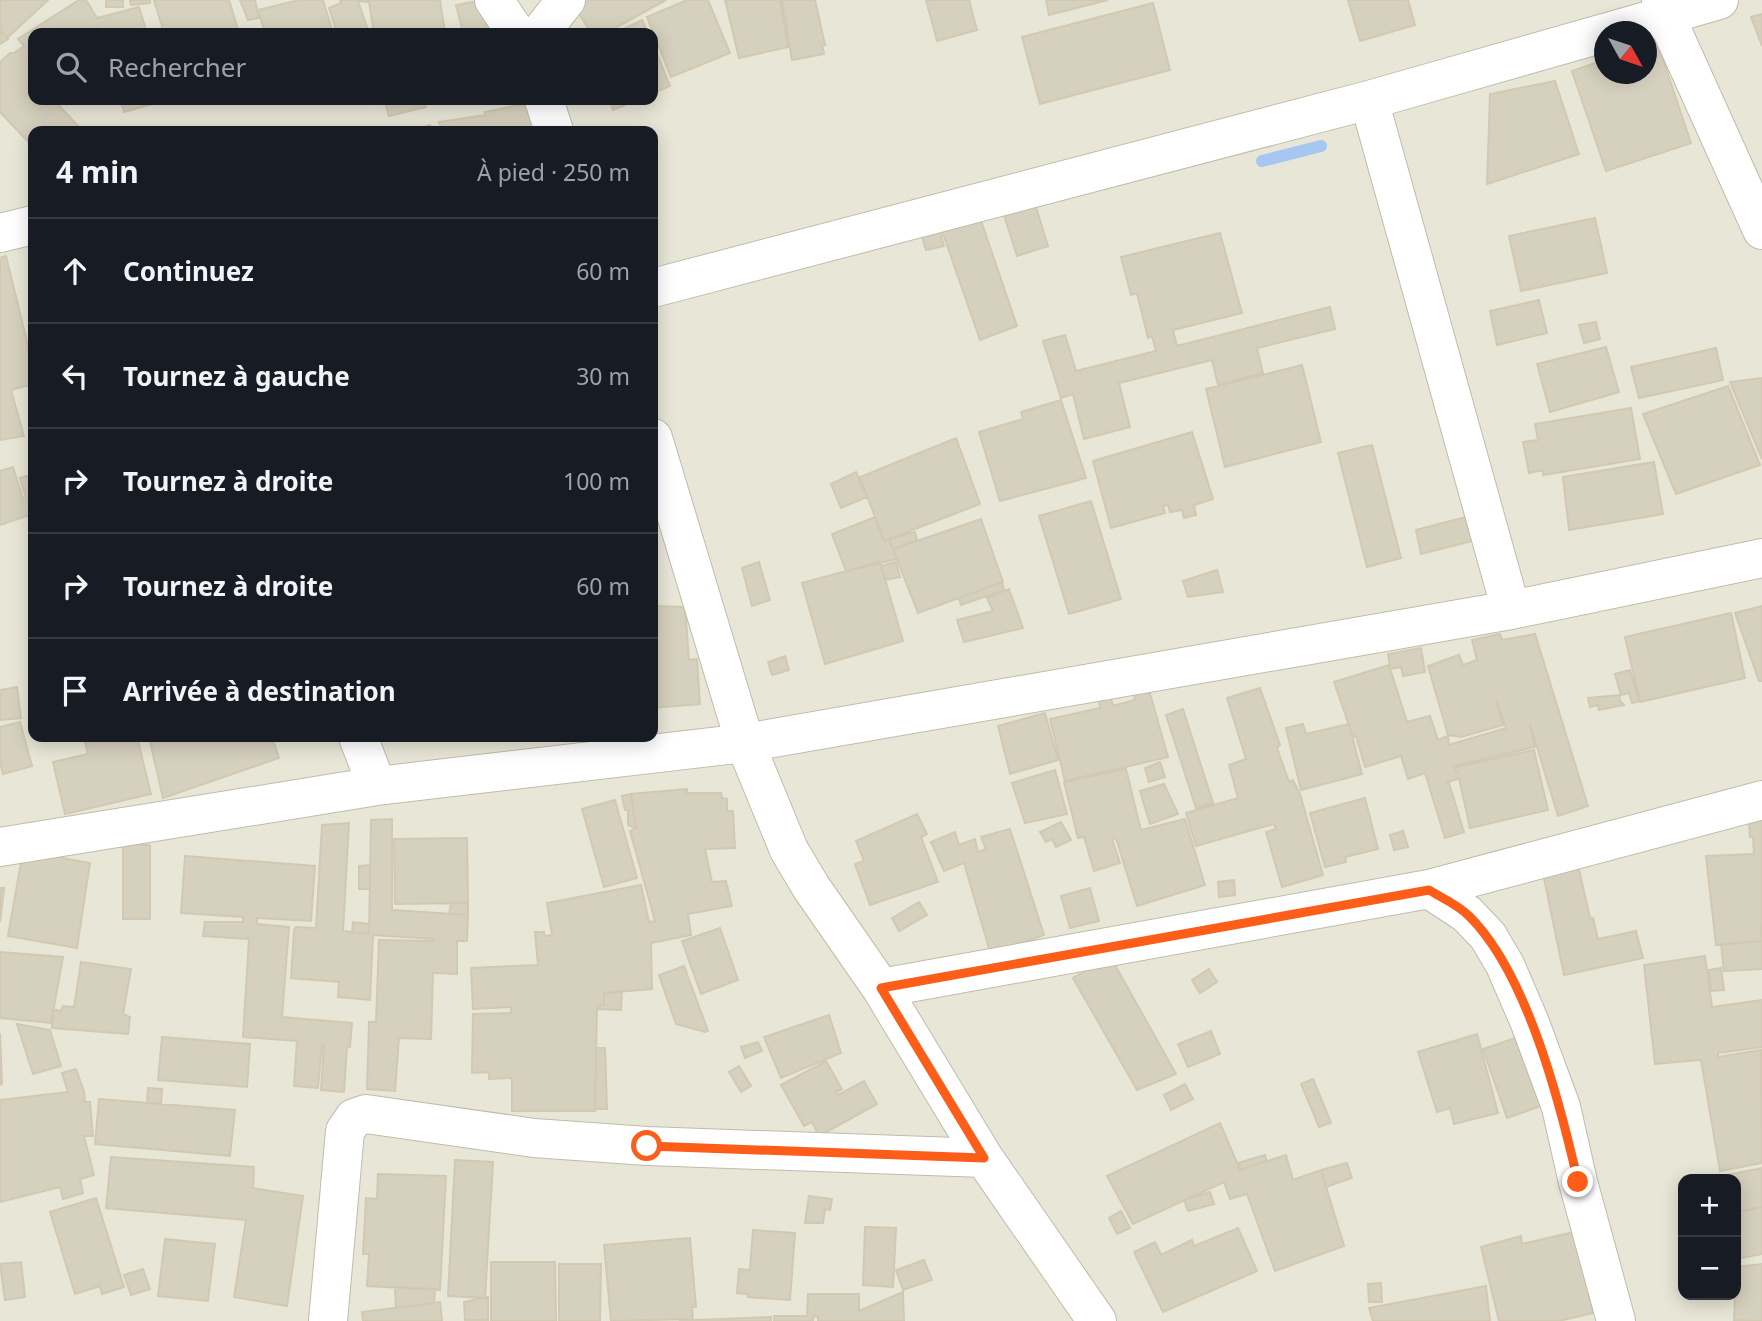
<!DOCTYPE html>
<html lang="fr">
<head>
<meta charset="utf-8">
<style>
	:root { --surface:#171b24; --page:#20242c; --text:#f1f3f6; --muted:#9ea1a6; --line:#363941 }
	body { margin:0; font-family:"Noto Sans",sans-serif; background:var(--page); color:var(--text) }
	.controls { position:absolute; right:21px; bottom:21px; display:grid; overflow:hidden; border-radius:14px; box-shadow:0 4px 18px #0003 }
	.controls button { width:63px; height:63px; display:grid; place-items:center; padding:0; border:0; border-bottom:2px solid var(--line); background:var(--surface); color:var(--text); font:35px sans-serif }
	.compass { position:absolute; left:1594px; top:21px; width:63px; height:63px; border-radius:50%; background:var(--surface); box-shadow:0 4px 18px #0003; rotate:130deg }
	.stop { position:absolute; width:21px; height:21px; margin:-16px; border:5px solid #fc5d19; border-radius:50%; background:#fff }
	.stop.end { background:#fc5d19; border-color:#fff; box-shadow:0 2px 7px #0008 }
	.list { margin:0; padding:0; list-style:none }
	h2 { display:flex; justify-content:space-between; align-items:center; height:91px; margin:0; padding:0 28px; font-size:30px }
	h2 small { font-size:23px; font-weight:400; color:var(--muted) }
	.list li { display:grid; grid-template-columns:46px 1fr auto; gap:21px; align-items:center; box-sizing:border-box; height:105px; padding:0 28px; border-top:2px solid var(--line) }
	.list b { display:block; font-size:26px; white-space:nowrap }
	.list em { font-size:23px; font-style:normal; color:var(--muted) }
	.icon { flex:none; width:38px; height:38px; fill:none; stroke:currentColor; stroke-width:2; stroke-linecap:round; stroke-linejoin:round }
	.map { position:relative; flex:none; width:1762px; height:1321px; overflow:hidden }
	.search { position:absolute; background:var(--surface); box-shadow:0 4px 18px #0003; left:28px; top:28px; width:630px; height:77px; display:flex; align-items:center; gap:18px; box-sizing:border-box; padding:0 24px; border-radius:14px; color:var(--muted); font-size:26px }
	.panel { position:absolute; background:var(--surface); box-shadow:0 4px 18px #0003; left:28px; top:126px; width:630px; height:616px; border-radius:14px }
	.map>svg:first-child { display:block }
</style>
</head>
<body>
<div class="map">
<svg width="1762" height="1321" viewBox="0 0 1762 1321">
	<rect width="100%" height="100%" fill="#f4f3e9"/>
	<path fill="#e8e6d7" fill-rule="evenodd" d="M0,0H1762V1321H0ZM1604,32H1646V74H1604ZM33,33H653V100H33ZM33,131H653V737H33ZM1683,1179H1736V1295H1683Z"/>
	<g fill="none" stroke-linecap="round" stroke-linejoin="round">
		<path stroke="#a5c7f1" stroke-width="12" d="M1262,161L1321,146"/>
	</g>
	<path fill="#d6d0be" stroke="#d1c9b1" stroke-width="2" d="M0,0H48L7,38L0,30Z
		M79,0H86L97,18L139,7L147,33H101L99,27L89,33H33V100H54L82,130L33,131V147L0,112V62L10,53H14L24,46L18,39Z
		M106,0H123V7H106Z
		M130,0H150V3L131,5Z
		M154,0H229L239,33H164Z
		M240,0H255L259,18L248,20Z
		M299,0H323L333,33H265L258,10Z
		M340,0H440L445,33H374L369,2L358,1L369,33H337L329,8L341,3Z
		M589,0H666L606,33H591L576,9Z
		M687,0H708L730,53L671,77L647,17Z
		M725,0H780L788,47L739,58Z
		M782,0H815L825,45H822L824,54L792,60Z
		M926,0H969L977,30L937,41Z
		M1046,0H1108L1049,15Z
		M1348,0H1408L1415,25L1360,41Z
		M478,1L497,33H463L456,5Z
		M1153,3L1170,70L1040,104L1022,37Z
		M1762,14V46L1751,17Z
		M642,20L648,33H615Z
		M0,32L8,39L0,44Z
		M1657,42L1691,143L1606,171L1572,71L1604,60V74H1646V46Z
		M653,44L670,86L653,93Z
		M1555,81L1579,154L1487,184L1490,94Z
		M121,100H167L124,112Z
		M374,100H424L426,107L389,116L385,102L375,104Z
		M609,100H637L613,110Z
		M528,103L534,131H442L439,122L485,115V112Z
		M430,125L432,131H412Z
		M1035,204L1048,246L1017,256L1004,215Z
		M978,212L1017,326L980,340L940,225Z
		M1595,218L1607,273L1521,291L1509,236Z
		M938,225L944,246L926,250L920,230Z
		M1220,233L1242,313L1173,330L1177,346L1330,307L1335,329L1257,348L1263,373L1218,385L1212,360L1119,383L1130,427L1084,439L1073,394L1061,398L1043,341L1065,335L1076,371L1156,351L1152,336L1148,338L1137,293L1131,295L1121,257Z
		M6,256L30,354L33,353V384L11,390L24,436L0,440V258Z
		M1539,300L1547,333L1497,345L1490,311Z
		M1596,322L1600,339L1584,343L1579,325Z
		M1606,347L1619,392L1550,412L1537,364Z
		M1716,348L1723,380L1639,398L1631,367Z
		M1302,365L1321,442L1225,467L1206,389Z
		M1762,378V459L1730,382Z
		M1728,386L1760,465L1676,494L1643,414Z
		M1061,400L1086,478L1000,501L979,432L1023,419L1021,412Z
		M1631,408L1640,459L1543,475V470L1529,473L1523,442L1538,440L1535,424Z
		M1192,432L1213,499L1194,505L1196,515L1184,518L1182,510L1170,512L1168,505L1163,506L1165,513L1111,528L1093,461Z
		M956,438L980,504L884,541L860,477Z
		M1372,445L1401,558L1367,567L1338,453Z
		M1654,462L1663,514L1569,530L1563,477Z
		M13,467L23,499L26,498L20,478L33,474V514L0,525V471Z
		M856,472L867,497L841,508L831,484Z
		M1091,501L1121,599L1069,614L1039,516Z
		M875,517L884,541L889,539L897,559L846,571L832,534Z
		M1466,517L1472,541L1421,554L1416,530Z
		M981,519L1003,582L918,613L893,549Z
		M915,532L917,540L893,549L889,539Z
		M759,562L770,600L752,606L742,568Z
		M880,562L903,641L825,664L802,583Z
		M896,562L900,577L885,580L881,566Z
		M1217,570L1223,592L1188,597L1183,581Z
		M1002,582L1004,590L961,605L959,598Z
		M1009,589L1023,628L964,642L957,620L993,611L987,598Z
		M653,606L685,607L689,660L697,659L700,704L653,708Z
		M1762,606V681H1759L1735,613Z
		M1731,613L1745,678L1640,702L1625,637Z
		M1500,634L1502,640L1535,634L1588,806L1558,816L1530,724L1535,747L1454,766L1456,773L1458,772L1457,767L1534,750L1548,810L1470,828L1459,778L1446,783H1449L1464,832L1445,838L1425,773L1408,779L1401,756L1365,767L1356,736L1353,737L1334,682L1389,665L1407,722L1430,716L1438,740L1448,736L1449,745L1506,728L1496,700L1503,725L1461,737L1448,735L1428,666L1459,655L1463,665L1477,660L1472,640Z
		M1421,648L1425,672L1403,676L1401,667L1390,669L1388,654Z
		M785,656L789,670L772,675L768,662Z
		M1630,670L1639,701L1632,703L1629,693L1621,695L1615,674Z
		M17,687L21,718L0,720V690Z
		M1260,688L1280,745L1277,748L1289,782L1293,780L1300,794L1323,875L1282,887L1266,832L1276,829L1274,824L1196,846L1186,813L1238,798L1229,765L1246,759L1227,698Z
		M1149,690L1168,757L1065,781L1050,719L1100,708L1099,701L1111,698L1113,706L1135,700L1134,693Z
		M1619,695L1620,701L1624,705L1599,710L1598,705L1590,707L1588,698Z
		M1183,709L1213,803L1196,808L1166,715Z
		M1045,713L1058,760L1010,774L998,726Z
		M20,722L32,766L3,774L0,762V727Z
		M1303,724L1306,734L1349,724L1362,774L1301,790L1286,728Z
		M84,737H137L151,794L65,814L53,762L88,754Z
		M149,737H272L279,758L163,798Z
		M1160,762L1165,777L1149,782L1145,768Z
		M1126,769L1141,830L1185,819L1205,885L1137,906L1116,838L1112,839L1120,863L1094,871L1084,837L1078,838L1064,782Z
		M1055,770L1067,814L1025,823L1012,783Z
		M1164,784L1178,814L1150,824L1140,791Z
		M687,789V793H721L722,798L727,799V811H733L735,848L705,849L712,882L726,881L732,906L688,914L691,935L651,943L652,989L604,993V1005L597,1006L595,1111H512V1078L489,1079V1072L472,1073L473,1014L511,1013V1007L473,1009L471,968L538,965L535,932H544V936L552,935L547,903L641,885L649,922L655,921L630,831L636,828L631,794Z
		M631,794L636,828L628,825V810H625L622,796Z
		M1365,798L1378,849L1345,857L1346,862L1325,867L1310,813Z
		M615,800L637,878L604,887L582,809Z
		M1762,808V941L1716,945L1706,856L1754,854L1753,837H1750L1749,824L1747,823Z
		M917,814L927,834L921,837L938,882L870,905L855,864L864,861L856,841Z
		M392,819V910L468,915L467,941H457V974L433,973L431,1039L399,1038L395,1091L367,1089L369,1022H376L379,940L434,941V939L373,935L370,1000L338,997L339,982L291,978L294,930L296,927L316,928L322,825L349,823L343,931L369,934L371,820Z
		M1061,822L1071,840L1056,847L1052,839L1046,842L1040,832Z
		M1010,829L1044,935L991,955L964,863L944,871L931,842L955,832L959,845L975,839L978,852L986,849L981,837Z
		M1403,831L1408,847L1394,850L1390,835Z
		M467,838L468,903L395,904L394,839Z
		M123,844L150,845V919H123Z
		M23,851L90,863L77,948L8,936Z
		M185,856L315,866L311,921L257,918V924L289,927L282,1017L352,1023L350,1047H347L344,1092L321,1090L324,1045H322L318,1088L294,1086L297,1041L243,1037L249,939L203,936L205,922H243V917L181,913Z
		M1576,856L1590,918H1593L1598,939L1636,931L1643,958L1564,975L1541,864Z
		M370,865V889H359V866Z
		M1234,880L1235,895L1219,897L1218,882Z
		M0,888H4L0,922Z
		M1090,888L1099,921L1070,928L1061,896Z
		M919,902L927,915L899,931L892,918Z
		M451,903H468V915L449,914Z
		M353,922L369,924V934L352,932Z
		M1760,926H1762V969L1724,971L1721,945L1762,941Z
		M720,928L738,980L701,994L682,941Z
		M0,952L63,957L51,1023L0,1018Z
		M1110,956L1176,1074L1137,1090L1073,978Z
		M1705,956L1712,1007L1762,1000V1047L1718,1053V1057L1761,1050L1762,1163L1720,1171L1701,1060L1655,1064L1644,965Z
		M81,962L131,969L123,1014L130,1017L128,1034L52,1028L53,1009L61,1011L63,1006L74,1007Z
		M684,966L708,1031L705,1032L676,1024L659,975Z
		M1721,968L1724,990L1711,991L1709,970Z
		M1209,969L1217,982L1200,993L1192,980Z
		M622,992L621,1010L597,1009V1006L604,1005V993Z
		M829,1015L841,1053L781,1078L764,1037Z
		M17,1024L50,1030L61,1066L33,1074Z
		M1211,1031L1220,1054L1188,1067L1178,1044Z
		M0,1033L2,1084L0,1085Z
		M1477,1034L1498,1113L1454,1124L1450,1108L1437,1112L1418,1052Z
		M162,1037L250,1044L247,1087L158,1080Z
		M1518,1037L1547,1104L1507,1118L1483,1049Z
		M758,1042L762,1051L745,1058L741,1047Z
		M596,1048H605L607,1109H595Z
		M826,1061L842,1089L836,1092L838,1095L864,1081L877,1104L819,1136L812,1122L804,1126L781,1085Z
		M739,1066L751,1086L741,1092L729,1072Z
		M76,1069L84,1092L85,1102H90L93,1136H84L94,1175L80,1179L83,1193L63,1199L60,1187L0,1202V1100L68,1092L62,1073Z
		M1313,1079L1331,1123L1319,1127L1301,1084Z
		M1185,1084L1193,1099L1171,1110L1164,1095Z
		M148,1088L162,1089L161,1104L147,1103Z
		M99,1099L235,1110L230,1156L95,1144Z
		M1220,1123L1240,1170L1286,1155L1293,1180L1321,1170L1344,1246L1275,1271L1247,1194L1230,1199L1224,1182L1133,1224L1107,1176Z
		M1265,1155L1267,1161L1240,1170L1238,1163Z
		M111,1157L254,1167L253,1188L303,1196L287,1306L234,1297L246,1220L106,1208Z
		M455,1160L493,1162L485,1298L448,1296Z
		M1347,1163L1352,1178L1326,1187L1321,1170Z
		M1762,1168V1207L1736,1212V1179H1706Z
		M378,1174L446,1176L440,1290L367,1286L369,1254H363L366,1198L377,1199Z
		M1210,1192L1214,1204L1188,1211L1184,1200Z
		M809,1196L832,1199L830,1210L825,1209L823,1223H805Z
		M96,1198L124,1287L102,1294L100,1286L75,1294L50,1212Z
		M1762,1207V1254L1736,1259V1212Z
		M1121,1211L1130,1228L1117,1234L1109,1218Z
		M865,1227L896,1228L893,1287L863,1285Z
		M1238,1228L1257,1271L1163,1312L1134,1252L1155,1242L1161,1255L1192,1240L1194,1246Z
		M753,1230L795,1233L790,1300L748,1297V1294L737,1293L739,1269L750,1270Z
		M1574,1232L1593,1313L1559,1321H1499L1481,1247L1521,1236L1522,1244Z
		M690,1238L696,1307H692L693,1319L611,1321L604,1245Z
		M165,1239L215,1244L208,1301L158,1296Z
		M924,1260L932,1280L903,1290L896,1270Z
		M21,1262L25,1297L5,1300L0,1264Z
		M491,1262H555L556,1321H491Z
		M559,1264H601L600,1321H559Z
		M1762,1264V1321L1734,1320L1736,1267Z
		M143,1269L150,1289L131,1295L124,1275Z
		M1381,1283L1382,1302H1369L1368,1284Z
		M1486,1286L1490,1321H1373L1369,1308Z
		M395,1287L435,1289L434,1303L396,1308Z
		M903,1292L904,1321H818V1317L813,1316V1321H774V1316H807L808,1294H859V1311Z
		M488,1297V1320H465L464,1302Z
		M440,1302L442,1321H363L362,1312Z
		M771,1317V1321H679L696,1320Z"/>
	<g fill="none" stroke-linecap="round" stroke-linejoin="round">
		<g stroke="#c0bcab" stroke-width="40">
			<path id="street" d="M494,0L516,33
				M1661,0L1665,15L1762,230
				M1608,32L1719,0
				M540,33L566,0
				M544,100L554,131
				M1369,100L1511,610
				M0,233L33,225
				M653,288L1369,100L1604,33
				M653,438L745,743L789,850L811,887L881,988L984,1158L1097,1321
				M358,737L377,786
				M0,847L377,786L745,743L1511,610L1762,558
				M1429,889L1467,914L1488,936L1505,965L1530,1023L1561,1107L1578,1182L1616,1321
				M881,988L1429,889L1762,800
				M328,1321L345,1131L354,1118L366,1114L534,1138L647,1146L984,1158"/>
		</g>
		<use href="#street" stroke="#fff" stroke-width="38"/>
	</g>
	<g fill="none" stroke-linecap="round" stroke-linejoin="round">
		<path stroke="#fc5d19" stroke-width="9" d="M647,1146L984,1158L881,988L1429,890C1442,898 1458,905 1469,916C1527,973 1560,1103 1578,1182"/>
	</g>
</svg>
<div class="controls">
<button>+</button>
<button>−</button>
</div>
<svg class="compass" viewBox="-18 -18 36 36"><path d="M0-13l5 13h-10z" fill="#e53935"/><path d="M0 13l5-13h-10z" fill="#9ea1a6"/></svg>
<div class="stop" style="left:647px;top:1146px"></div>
<div class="stop end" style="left:1578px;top:1182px"></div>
<div class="search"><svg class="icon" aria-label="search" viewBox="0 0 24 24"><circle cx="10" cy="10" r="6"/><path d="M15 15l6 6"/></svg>Rechercher</div>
<section class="panel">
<h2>4 min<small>À pied · 250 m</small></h2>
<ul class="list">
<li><svg class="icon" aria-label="ahead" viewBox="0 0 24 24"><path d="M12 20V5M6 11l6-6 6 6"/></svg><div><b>Continuez</b></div><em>60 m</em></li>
<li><svg class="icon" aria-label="left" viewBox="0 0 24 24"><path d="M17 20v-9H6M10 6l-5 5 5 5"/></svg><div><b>Tournez à gauche</b></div><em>30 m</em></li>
<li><svg class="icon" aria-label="right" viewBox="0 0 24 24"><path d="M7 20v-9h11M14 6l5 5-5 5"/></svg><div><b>Tournez à droite</b></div><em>100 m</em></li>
<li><svg class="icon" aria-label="right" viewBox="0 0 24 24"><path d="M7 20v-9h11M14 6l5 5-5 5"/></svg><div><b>Tournez à droite</b></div><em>60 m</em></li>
<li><svg class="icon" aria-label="arrive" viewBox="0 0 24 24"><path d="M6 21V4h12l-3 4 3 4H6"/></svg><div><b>Arrivée à destination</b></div></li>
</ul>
</section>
</div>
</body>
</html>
